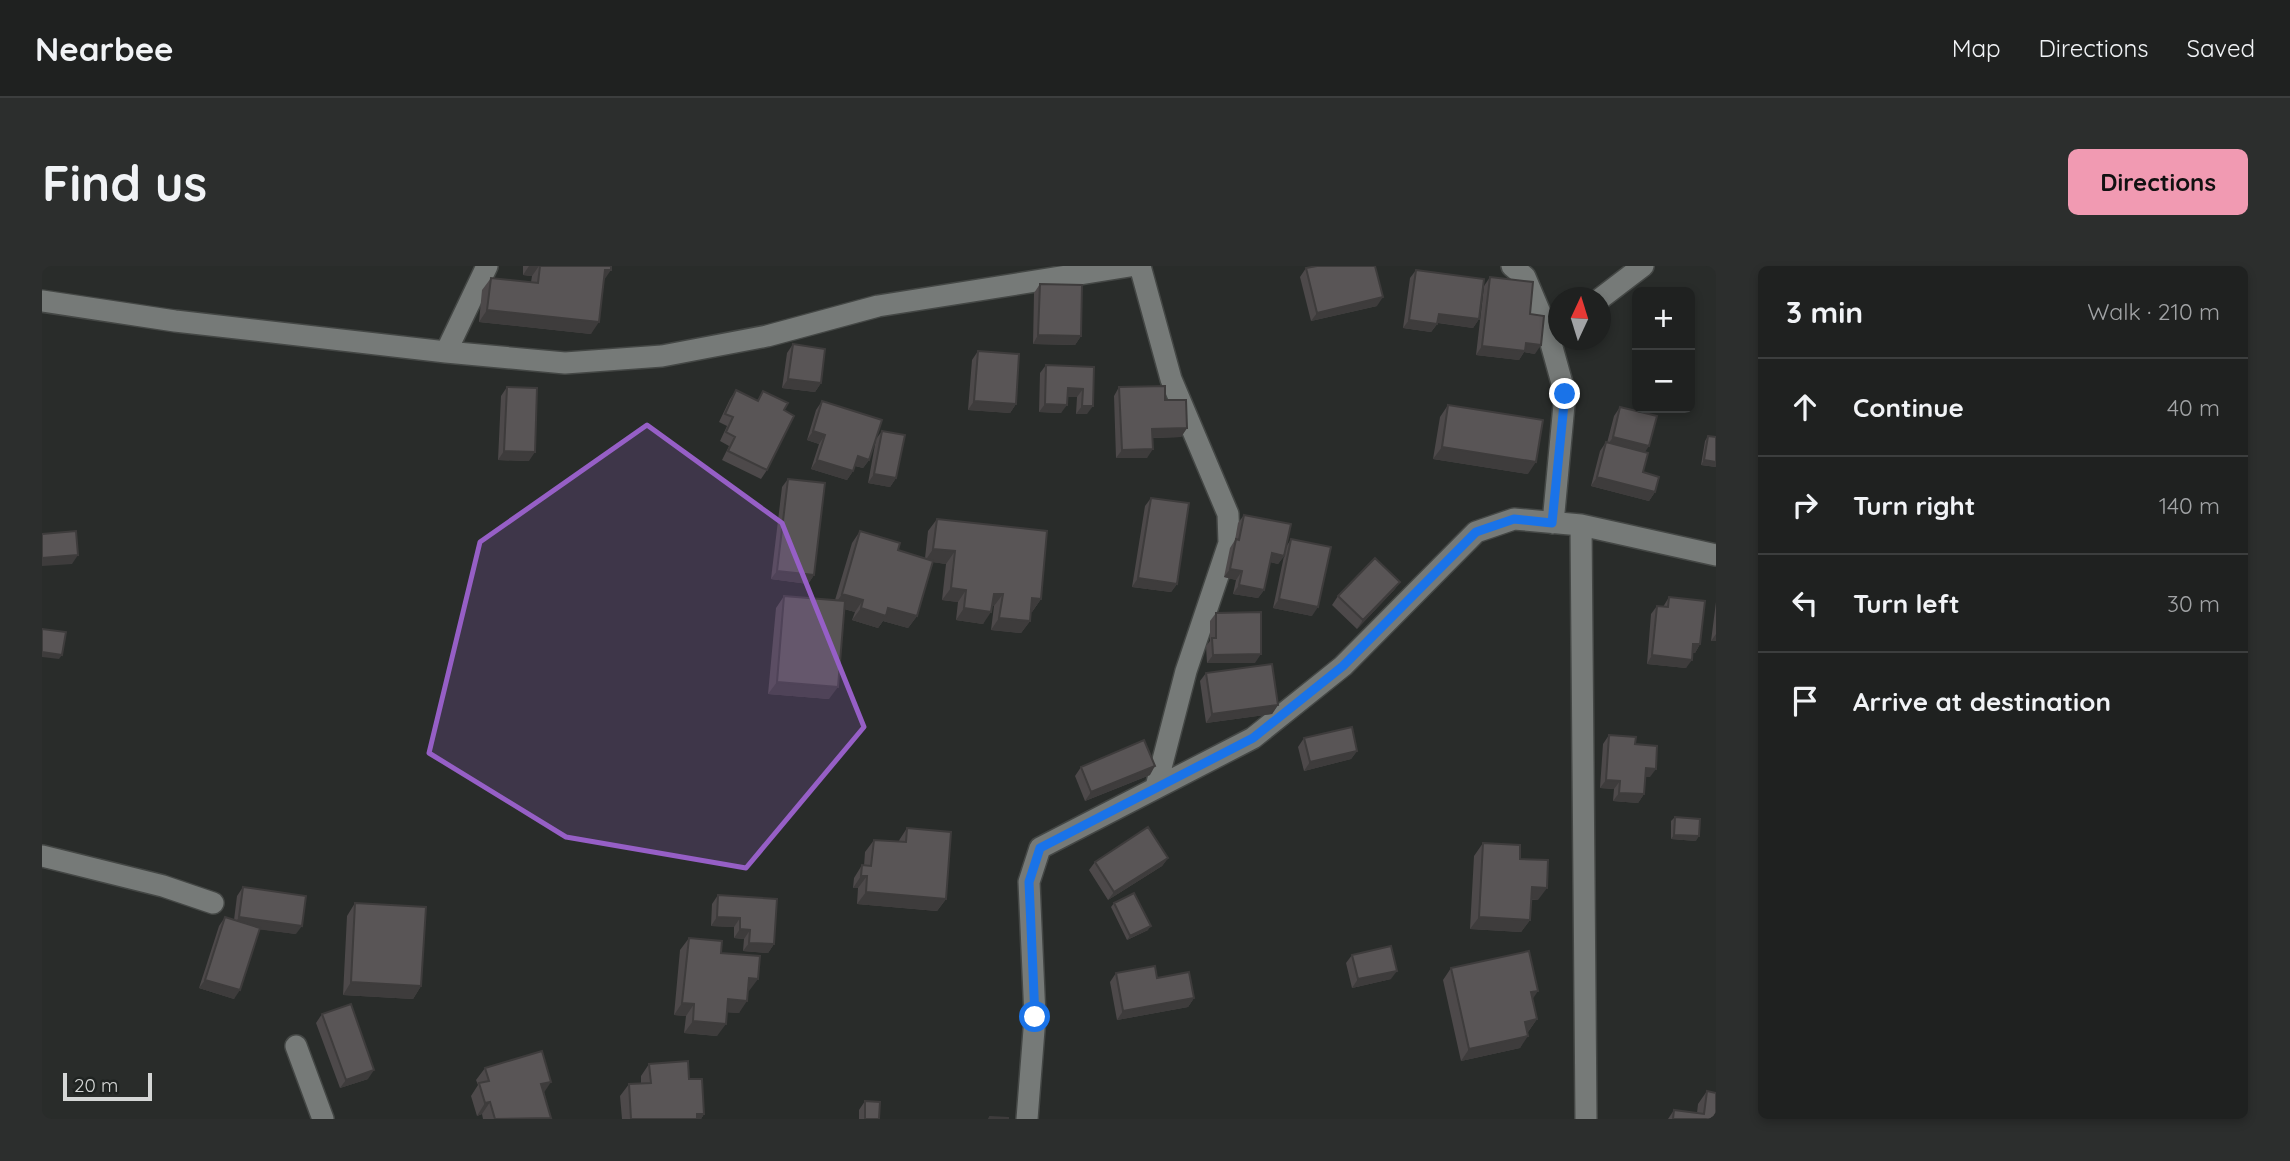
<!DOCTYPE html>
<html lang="en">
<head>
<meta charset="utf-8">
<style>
	:root { --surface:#1f2120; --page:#2c2e2d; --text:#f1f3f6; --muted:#a1a3a5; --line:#3c3e3e; --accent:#f19ab2 }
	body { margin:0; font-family:Quicksand,sans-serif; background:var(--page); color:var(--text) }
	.controls { position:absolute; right:21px; top:21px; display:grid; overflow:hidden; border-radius:10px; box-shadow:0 4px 10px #0003 }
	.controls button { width:63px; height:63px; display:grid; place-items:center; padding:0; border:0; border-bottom:2px solid var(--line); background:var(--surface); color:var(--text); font:35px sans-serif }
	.compass { position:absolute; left:1506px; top:21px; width:63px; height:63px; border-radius:50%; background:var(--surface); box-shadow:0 4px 10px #0003; rotate:4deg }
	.scale { position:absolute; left:21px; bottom:18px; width:89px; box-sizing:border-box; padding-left:7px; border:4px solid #d4d6d5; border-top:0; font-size:19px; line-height:24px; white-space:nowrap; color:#d4d6d5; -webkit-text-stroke:5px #1f2321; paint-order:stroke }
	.stop { position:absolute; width:21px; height:21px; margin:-16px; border:5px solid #1a73e8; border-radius:50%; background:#fff }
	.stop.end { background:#1a73e8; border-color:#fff; box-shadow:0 2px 7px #0008 }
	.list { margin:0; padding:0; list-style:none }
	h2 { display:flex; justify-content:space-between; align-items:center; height:91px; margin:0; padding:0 28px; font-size:30px }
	h2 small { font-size:23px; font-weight:400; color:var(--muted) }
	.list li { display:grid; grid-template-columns:46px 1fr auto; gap:21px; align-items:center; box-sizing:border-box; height:98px; padding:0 28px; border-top:2px solid var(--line) }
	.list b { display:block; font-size:26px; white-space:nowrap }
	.list em { font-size:23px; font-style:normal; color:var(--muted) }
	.icon { flex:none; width:38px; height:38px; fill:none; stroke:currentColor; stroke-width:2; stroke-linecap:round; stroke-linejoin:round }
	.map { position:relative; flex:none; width:1674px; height:853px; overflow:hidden; border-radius:10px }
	header { display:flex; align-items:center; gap:42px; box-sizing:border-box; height:98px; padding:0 35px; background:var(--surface); border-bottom:2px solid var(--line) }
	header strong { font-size:33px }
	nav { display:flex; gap:38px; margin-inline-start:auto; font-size:24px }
	.intro { display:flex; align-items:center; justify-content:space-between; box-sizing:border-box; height:168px; padding:0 42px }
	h1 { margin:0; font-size:49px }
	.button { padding:18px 32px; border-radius:10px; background:var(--accent); color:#111; font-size:24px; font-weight:700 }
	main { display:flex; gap:42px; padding:0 42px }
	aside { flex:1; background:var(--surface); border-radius:10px; box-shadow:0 4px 10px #0003 }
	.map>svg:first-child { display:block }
</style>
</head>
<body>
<header>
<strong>Nearbee</strong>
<nav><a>Map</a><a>Directions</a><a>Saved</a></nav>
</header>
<div class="intro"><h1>Find us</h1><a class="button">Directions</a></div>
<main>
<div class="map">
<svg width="1674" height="853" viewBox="0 0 1674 853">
	<rect width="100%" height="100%" fill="#292c2a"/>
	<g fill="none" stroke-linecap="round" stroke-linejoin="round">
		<g stroke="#444745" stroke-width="24">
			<path id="minor" d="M1098,0L1129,113L1186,248L1187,277L1144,405L1114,521
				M1470,0L1483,11L1505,63L1523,128L1511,257
				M1559,32L1601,0
				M0,35L133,55L404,86L523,97L620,90L725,70L836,40L1088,0
				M404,86L445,0
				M1539,259L1544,853
				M0,590L121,620L171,637
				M254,780L281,853
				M985,853L993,751L987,616L998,582L1211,472L1301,400L1434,266L1472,253L1539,259L1674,289"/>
		</g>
		<use href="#minor" stroke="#767a78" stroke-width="21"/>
	</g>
	<path fill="#4d494a" d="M481,0H569L562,14L549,68L437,56L440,24L449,12L489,16L490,10L481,9Z
		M1264,2L1335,40L1269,55L1258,11Z
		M1374,4L1437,53L1431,62L1396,57L1389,66L1361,62L1368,12Z
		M1448,11L1488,48L1493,88L1482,86L1477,94L1434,89L1442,20Z
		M998,18L1039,70L1033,79L991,78L992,27Z
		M751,78L779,117L773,126L740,122L745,87Z
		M936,85L974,138L968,147L926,144L930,94Z
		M1004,99L1052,101L1045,148H1034L1035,131H1025L1019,147L997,146L998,107Z
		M465,121L487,195L456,194L459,130Z
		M1077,121L1123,134L1145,162L1139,171L1110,172L1105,192H1074L1072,130Z
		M694,124L715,135L721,125L742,144L725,204L719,213L680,194L687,180L678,175L685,160L677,156L688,133Z
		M780,135L827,194L821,202L813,200L811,205L805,214L769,203L777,178L765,174L774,144Z
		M1406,139L1486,208L1391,193L1398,151Z
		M1578,141L1603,186L1601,206L1613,226L1607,235L1549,220L1558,185L1564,176L1565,177L1572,150Z
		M840,165L854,212L848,221L826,217L834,173Z
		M1666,170L1674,201L1659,199L1663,175Z
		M746,213L772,309L766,318L729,313L740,221Z
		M1109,232L1135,318L1129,326L1090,321L1103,240Z
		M1202,249L1244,281L1249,273L1270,350L1231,342L1242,290L1236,298L1228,296L1222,324L1216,332L1191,328L1194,314L1182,311L1188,282L1193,274L1196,257Z
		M895,253L999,333L990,346L989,345L988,355L979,367L949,364L952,340H950L941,358L914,354L916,336L900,334L904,298L891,296L875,350L866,362L841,355L836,362L810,354L813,346L802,343L787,433L726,428L734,342L742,330L793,334L810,277L818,265L856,284L883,292L886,265Z
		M1358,316L1352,324L1315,363L1290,339L1296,330Z
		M1627,331L1658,378L1653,387H1650L1644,402L1605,398L1609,348L1615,340L1621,341Z
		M1674,336V375H1669Z
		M1174,347L1213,397H1165L1164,380L1168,375V355Z
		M1164,407L1236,439L1230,448L1164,457L1158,415Z
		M1567,469L1593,478L1608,511H1603L1602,528L1596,537L1571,535L1572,523L1558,522L1561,478Z
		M1262,472L1315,485L1309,493L1262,505L1256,481Z
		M1039,501L1108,509L1043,535L1033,510Z
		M1633,551L1654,575L1629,573V555Z
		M865,562L904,633L895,645L815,638L816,622H811L812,612L820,599L822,600L823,586L832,574L856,576Z
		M1441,577L1478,593L1496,634H1489L1488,654L1479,666L1428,663L1432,590Z
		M1126,592L1120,600L1066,634L1047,604L1053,596Z
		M201,621L254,668L217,663L192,733L157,722L177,660L183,651L192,654L195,630Z
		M676,629L732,678L726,687L701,685L702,673L692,672V661L669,660L670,638Z
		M313,637L379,720L371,733L301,729L305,650Z
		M1072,637L1106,664L1085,674L1069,641Z
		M647,672L679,687L707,725H706L697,747L685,746L675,770L642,767L644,750L632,749L638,684Z
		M1310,689L1349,713L1310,722L1304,697Z
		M1409,702L1490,734L1495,753L1486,766L1478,782L1419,795L1401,714Z
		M1074,707L1115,712L1152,732L1146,741L1075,754L1068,716Z
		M280,748L326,813L298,822L274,757Z
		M607,798L647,813L662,848L659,853H580L578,830L587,818L599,817V810Z
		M443,802L502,826L509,853H441L440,848L435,850L429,830L436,819L434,814Z
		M1665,825L1674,853H1626L1632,844L1655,847L1656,838Z
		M823,835L837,853H817V844Z"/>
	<path fill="#3e3c3c" d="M487,0H497L490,10L481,9Z
		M563,4H569L560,17Z
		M1341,31L1335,40L1269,55L1275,47Z
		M445,44L557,56L549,68L437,56Z
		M1397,48L1437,53L1431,62L1391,56Z
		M1367,54L1395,58L1389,66L1361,62Z
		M996,69L1039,70L1033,79L991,78Z
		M1484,77L1499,79L1493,88L1482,86L1477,94L1434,89L1440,80Z
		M746,113L779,117L773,126L740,122Z
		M1026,122L1041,123L1035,131H1020Z
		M932,135L974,138L968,147L926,144Z
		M1003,138L1025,139L1019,147L997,146Z
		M1040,140H1051L1045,148H1034Z
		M1145,162L1139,171L1104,172L1110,163Z
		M771,165L783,169L777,178L765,174Z
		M1571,171L1607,180L1601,189L1565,180Z
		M1400,181L1494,196L1486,208L1391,193Z
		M1111,183L1105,192H1074L1080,184Z
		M462,185L493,186L487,195L456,194Z
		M816,190L827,194L821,202L810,199Z
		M775,194L811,205L805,214L769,203Z
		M1662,194L1674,196V201L1659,199Z
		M832,208L854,212L848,221L826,217Z
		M1555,211L1613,226L1607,235L1549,220Z
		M891,283L913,285L904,298L883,295Z
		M1230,287L1242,290L1236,298L1224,295Z
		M36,289L30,298L0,300V292Z
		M1188,303L1200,305L1194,314L1182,311Z
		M735,305L772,309L766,318L729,313Z
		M1096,312L1135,318L1129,326L1090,321Z
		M1358,316L1352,324L1315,363L1321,354Z
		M1197,319L1222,324L1216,332L1191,328Z
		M909,322L924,324L916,336L900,334Z
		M800,328L821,334L813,346L792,340Z
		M952,328H961L952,340H943Z
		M990,332L999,333L990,346L982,344Z
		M1237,333L1276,341L1270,350L1231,342Z
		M819,342H846L875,350L866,362L841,355L836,362L810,354Z
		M922,342L949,346L941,358L914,354Z
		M957,352L988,355L979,367L949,364Z
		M1674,368V375H1669Z
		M1651,378H1658L1653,387L1645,386Z
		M0,386L20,389L17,393L0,391Z
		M1219,388L1213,397H1165L1171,389Z
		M1610,389L1650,394L1644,402L1605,398Z
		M735,416L796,421L787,433L726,428Z
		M1236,439L1230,448L1164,457L1170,448Z
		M1315,485L1309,493L1262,505L1268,496Z
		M1113,500L1108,509L1043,535L1049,526Z
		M1604,502L1614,503L1608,511H1598Z
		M1564,514L1578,515L1572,523L1558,522Z
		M1577,527L1602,528L1596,537L1571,535Z
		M1632,569L1657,570L1654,575L1629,573Z
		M1126,592L1120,600L1066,634L1072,626Z
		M819,610H825L816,622H811Z
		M1490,621L1505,622L1496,634L1481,633Z
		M824,626L904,633L895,645L815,638Z
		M197,651L260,660L254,668L191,660Z
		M675,651L698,652L692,661L669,660Z
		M1437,651L1488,654L1479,666L1428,663Z
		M1109,660L1106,664L1085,674L1088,670Z
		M698,663L708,664L702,673L692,672Z
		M707,677L732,678L726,687L701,685Z
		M1355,705L1349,713L1310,722L1316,713Z
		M707,712L716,713L707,725L699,724Z
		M163,714L198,724L192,733L157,722Z
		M309,716L379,720L371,733L301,729Z
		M1496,725L1488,737L1489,726Z
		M1152,732L1146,741L1075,754L1081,745Z
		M686,733L705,735L697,747L678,746Z
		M640,737L652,738L644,750L632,749Z
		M1495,753L1486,766L1475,768L1483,756Z
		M651,755L684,758L675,770L642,767Z
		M1486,770L1478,782L1419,795L1427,783Z
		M332,804L326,813L298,822L304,814Z
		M509,816L501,828L499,818Z
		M448,836L440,848L435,850L443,837Z
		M655,848H662L659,853H652Z"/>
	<path fill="#595556" stroke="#3e3c3c" stroke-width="2" d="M498,0H569V4H563L557,56L445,44L449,12L496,17Z
		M1275,0H1333L1341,31L1275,47L1264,2Z
		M1374,4L1442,13L1437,53L1397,48L1395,58L1367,54Z
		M1448,11L1491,16L1488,48L1502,50L1499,79L1484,77L1483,85L1440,80Z
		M998,18L1040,19L1039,70L996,69Z
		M751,78L783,83L779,117L746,113Z
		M936,85L977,88L974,138L932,135Z
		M1004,99L1052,101L1051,140H1040L1041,123L1026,122L1025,139L1003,138Z
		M1123,120V134H1144L1145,162L1110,163L1111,183L1080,184L1077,121Z
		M465,121L495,122L493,186L462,185Z
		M694,124L716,135L721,125L746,137L742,144L752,150L725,204L686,185L693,171L684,166L691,151L683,148Z
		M780,135L840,154L827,194L816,190L811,205L775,194L783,169L771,165Z
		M1406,139L1501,154L1494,196L1400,181Z
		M1578,141L1615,150L1607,180L1571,171Z
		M840,165L863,169L854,212L832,208Z
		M1666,170L1674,171V196L1662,194Z
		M1564,176L1606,187L1601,206L1617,211L1613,226L1555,211Z
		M746,213L783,217L772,309L735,305Z
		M1109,232L1147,237L1135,318L1096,312Z
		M1202,249L1249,258L1242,290L1230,287L1222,324L1197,319L1200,305L1188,303L1194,273L1197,274Z
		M895,253L1005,265L999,333L990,332L988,355L957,352L961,328H952L949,346L922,342L924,324L909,322L913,285L891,283Z
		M34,265L36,289L0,292V268Z
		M818,265L858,277L856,284L891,295L875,350L846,342L844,350L819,342L821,334L800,328Z
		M1249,273L1289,281L1276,341L1237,333Z
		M1333,292L1358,316L1321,354L1296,330Z
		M742,330L803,335L796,421L735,416Z
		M1627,331L1663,335L1658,378H1651L1650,394L1610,389L1615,340L1626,341Z
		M1219,346V388L1171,389L1170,372H1174V347Z
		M0,363L24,366L20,389L0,386Z
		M1230,398L1236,439L1170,448L1164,407Z
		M1310,461L1315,485L1268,496L1262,472Z
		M1567,469L1594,471L1593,478L1615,480L1614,503L1604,502L1602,528L1577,527L1578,515L1564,514Z
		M1102,474L1113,500L1049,526L1039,501Z
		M1633,551L1658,553L1657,570L1632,569Z
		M1106,561L1126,592L1072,626L1053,596Z
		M865,562L909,566L904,633L824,626L825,610H819L820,599L829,600L832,574L864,576Z
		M1441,577L1478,579V593L1506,594L1505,622L1490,621L1488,654L1437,651Z
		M201,621L264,630L260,660L197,651Z
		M1092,627L1109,660L1088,670L1072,637Z
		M676,629L735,633L732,678L707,677L708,664L698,663V652L675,651Z
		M313,637L384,641L379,720L309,716Z
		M183,651L218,662L198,724L163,714Z
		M647,672L680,675L679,687L718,690L716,713L707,712L705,735L686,733L684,758L651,755L652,738L640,737Z
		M1349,680L1355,705L1316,713L1310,689Z
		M1487,685L1496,725L1489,726L1495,753L1483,756L1486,770L1427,783L1409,702Z
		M1113,700L1115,712L1147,706L1152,732L1081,745L1074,707Z
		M309,738L332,804L304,814L280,748Z
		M500,785L509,816L499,818L509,852L453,853L448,836L443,837L437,817L447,815L443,802Z
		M646,795L647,813H660L662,848H655V853H589L587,818L609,817L607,798Z
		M1665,825L1674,827V853H1631L1632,844L1662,848Z
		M823,835L838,836L837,853H823Z
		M948,851L966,852V853H947Z"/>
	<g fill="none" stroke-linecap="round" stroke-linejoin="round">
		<path stroke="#1a73e8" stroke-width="9" d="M993,751L987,616L998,582L1211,472L1301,400L1434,266L1472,253L1510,257L1523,128"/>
	</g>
	<path fill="#965fc6" fill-opacity="0.2" stroke="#965fc6" stroke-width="5" stroke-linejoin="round" d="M605,159L740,257L822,461L704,602L524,571L387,487L438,276Z"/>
</svg>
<div class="controls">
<button>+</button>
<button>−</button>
</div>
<svg class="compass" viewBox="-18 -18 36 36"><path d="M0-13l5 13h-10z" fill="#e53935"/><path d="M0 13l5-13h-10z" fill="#a1a3a5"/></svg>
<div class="scale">20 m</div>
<div class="stop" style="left:993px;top:751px"></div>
<div class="stop end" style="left:1523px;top:128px"></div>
</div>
<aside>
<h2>3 min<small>Walk · 210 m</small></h2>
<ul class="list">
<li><svg class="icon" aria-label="ahead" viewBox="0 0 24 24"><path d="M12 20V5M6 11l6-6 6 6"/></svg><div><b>Continue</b></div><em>40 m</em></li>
<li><svg class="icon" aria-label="right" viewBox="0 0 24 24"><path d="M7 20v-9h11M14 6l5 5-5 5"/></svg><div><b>Turn right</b></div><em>140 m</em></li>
<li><svg class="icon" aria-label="left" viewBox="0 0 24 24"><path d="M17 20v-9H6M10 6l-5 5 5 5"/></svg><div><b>Turn left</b></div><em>30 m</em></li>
<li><svg class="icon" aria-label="arrive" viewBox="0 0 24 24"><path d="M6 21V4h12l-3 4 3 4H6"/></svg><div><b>Arrive at destination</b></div></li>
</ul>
</aside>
</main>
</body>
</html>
